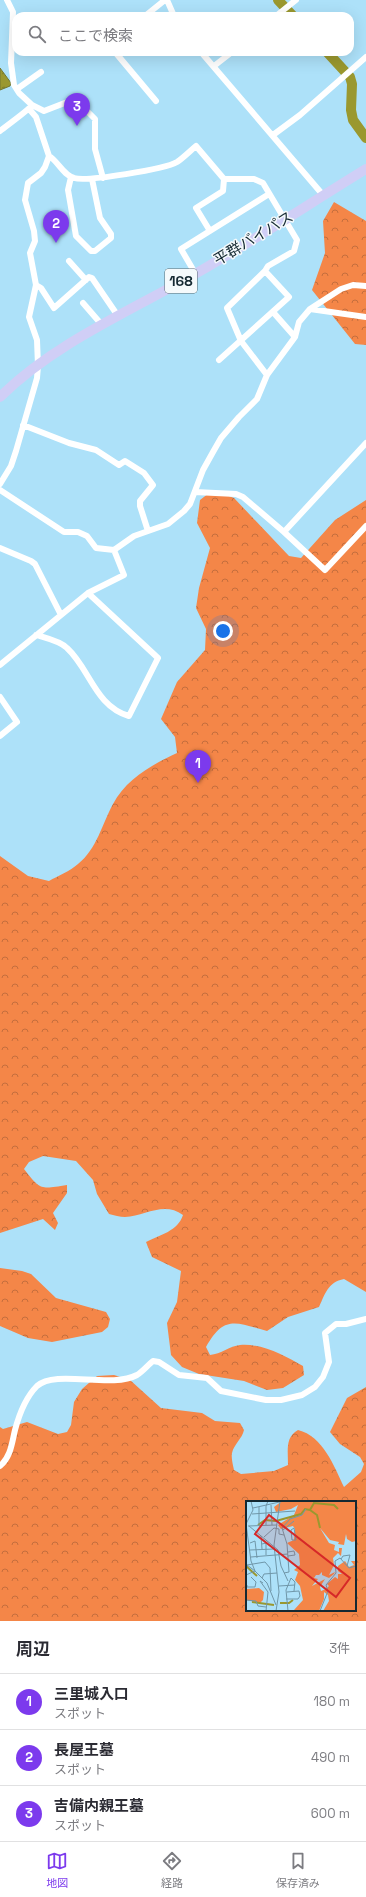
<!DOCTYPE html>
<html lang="ja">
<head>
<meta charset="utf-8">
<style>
	:root { --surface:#fff; --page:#f2f2f3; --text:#2b2b33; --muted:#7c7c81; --line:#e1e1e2; --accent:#7c3aed }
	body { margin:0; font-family:"Space Grotesk","Noto Sans JP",sans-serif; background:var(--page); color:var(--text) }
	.you { position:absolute; left:223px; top:631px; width:14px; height:14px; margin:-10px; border:3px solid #fff; border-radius:50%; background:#1a73e8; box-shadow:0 0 0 6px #1a73e833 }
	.badge { display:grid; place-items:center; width:26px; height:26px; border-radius:50%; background:var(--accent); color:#fff; font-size:13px; font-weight:700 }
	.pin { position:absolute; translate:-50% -33px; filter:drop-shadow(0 1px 2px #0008) }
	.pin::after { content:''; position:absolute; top:21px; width:14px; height:12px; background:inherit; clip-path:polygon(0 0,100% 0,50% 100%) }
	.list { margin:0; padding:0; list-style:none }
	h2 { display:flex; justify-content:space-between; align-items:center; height:52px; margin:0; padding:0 16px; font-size:17px }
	h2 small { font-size:13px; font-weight:400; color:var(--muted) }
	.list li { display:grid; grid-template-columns:26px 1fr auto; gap:12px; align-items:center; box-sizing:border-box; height:56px; padding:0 16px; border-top:1px solid var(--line) }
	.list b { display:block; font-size:15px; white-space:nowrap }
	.list p { margin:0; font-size:13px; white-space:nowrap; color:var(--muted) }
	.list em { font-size:13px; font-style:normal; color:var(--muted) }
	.icon { flex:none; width:22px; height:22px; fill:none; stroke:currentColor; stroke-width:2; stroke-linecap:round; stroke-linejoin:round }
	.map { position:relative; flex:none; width:366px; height:1621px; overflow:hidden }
	.search { position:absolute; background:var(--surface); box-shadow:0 4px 16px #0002; left:12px; right:12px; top:12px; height:44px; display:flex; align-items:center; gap:10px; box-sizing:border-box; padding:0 14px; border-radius:12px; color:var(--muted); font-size:15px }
	.sheet { height:220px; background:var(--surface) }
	nav { display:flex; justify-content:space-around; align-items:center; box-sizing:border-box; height:56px; border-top:1px solid var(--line); background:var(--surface); font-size:11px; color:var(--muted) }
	nav a { display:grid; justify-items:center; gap:2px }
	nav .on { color:var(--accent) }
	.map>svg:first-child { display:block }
</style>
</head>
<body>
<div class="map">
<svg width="366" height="1621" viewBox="0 0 366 1621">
	<defs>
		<pattern id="forest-crowns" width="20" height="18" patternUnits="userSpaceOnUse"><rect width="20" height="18" fill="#f48648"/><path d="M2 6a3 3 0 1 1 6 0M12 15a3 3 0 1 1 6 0" fill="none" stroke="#c46e3d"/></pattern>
		<pattern id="water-ripples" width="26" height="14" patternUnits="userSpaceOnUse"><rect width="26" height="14" fill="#9a982f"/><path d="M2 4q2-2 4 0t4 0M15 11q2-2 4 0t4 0" fill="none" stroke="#7c7c29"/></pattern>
	</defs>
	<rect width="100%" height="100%" fill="#ade1f9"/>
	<path fill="url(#forest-crowns)" fill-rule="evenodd" d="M334,202L366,221V345L355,344L312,290L325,253L323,221Z
		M213,490L234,498L289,556L301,558L335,520L366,500V1292L344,1279C328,1282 325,1294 319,1307L288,1317L267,1331C235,1322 224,1315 206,1347L210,1355C221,1354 230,1346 240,1345C262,1343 285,1356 303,1366L304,1375L283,1388L267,1390L244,1381L199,1374L182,1367L171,1355L167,1323L177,1302L181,1271L152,1257L146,1242C160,1235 178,1231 183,1215C164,1201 145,1216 125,1217C120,1217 114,1215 109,1214L97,1194L93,1180L76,1161L43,1156L29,1162L24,1169C41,1191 41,1189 67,1185V1193L53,1213L58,1223L55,1230L43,1219L0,1233V856L28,876L49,881C58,876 70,871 78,864C97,849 102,824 113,804C126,779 153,764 177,753L175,737L161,719L177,682L205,650L206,629L196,608L199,588L210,548L197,523L200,500Z
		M0,1268L22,1271L31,1274L56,1298L106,1312L110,1319L108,1327L102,1332L52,1342L28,1338L0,1326Z
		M114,1375L130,1380L161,1408L202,1413L215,1421L240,1423L244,1430C242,1439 234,1444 232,1453C231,1458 233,1465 234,1470L241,1474L274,1471L288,1465C288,1451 285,1437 298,1430C323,1436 334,1466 344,1487L361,1472L364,1464L360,1457L340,1444L330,1432L347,1398L366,1387V1621H0V1427L3,1429L27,1422L58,1434L67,1432L71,1425L74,1402L82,1389L97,1376ZM247,1502H355V1610H247Z"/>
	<path fill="url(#water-ripples)" stroke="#727730" d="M0,68L11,83L10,86L0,90Z"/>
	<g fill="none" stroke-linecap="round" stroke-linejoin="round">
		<path stroke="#9a982f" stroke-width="10" d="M278,0L293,16
			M327,52L350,77L352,84L351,110L353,120L366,138"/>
		<path stroke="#fff" stroke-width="6" d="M167,0L174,16
			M145,16L165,0
			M276,16L296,0
			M115,52L156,101
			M201,52L323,195
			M214,66L232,52
			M17,89L41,72
			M32,105L44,111L75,99L95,119V149L103,178
			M0,131C6,126 29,110 32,105L19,93L14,85L11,63L13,12L7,0
			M273,135L300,115L366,57
			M49,156C58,161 63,175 74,178C87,182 165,169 177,162C183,158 190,151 196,146L224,179H254L263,183L297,240L294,251L268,266L265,271L227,308L241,341L267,375
			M71,177L68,190L76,236L91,251H95L111,238V234L100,218L92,179
			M210,231L196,208L223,191L224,179
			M69,261L86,280
			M195,273L181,249L269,194
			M36,285L41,288L54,308L89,277L92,278L118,316
			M83,303L102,325
			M310,309L366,317
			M273,312L295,337
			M219,360L289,297L265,271
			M23,425L69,443L96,450L119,465L125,461L144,473L153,485L140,501V506L148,531
			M366,443L284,532L325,570L366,526
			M0,484L11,466L16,451L37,378L38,366L37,340L29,317L36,285L30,253L35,241L34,231L25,200L28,183L41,173L45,167L49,156L36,117L30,110
			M0,490L64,532H78L87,536L96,548L114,550
			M195,492L236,494L243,497L284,532
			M0,548L31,561L35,564L61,615
			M36,635C46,638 60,641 67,648C90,669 95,706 129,716L158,658L88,593
			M0,665L88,593L124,575L114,550L134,536L168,524L184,511L190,504L203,470L213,452L221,438L239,417L257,399L267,375L295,337L299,322L310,309L341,289L353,285L366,286
			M0,697L17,722L0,736
			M0,1466C11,1457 12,1442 15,1430C19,1415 26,1397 37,1386C56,1369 111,1389 137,1375C142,1372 148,1365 153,1361L159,1362L179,1375L207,1378L221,1391L266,1400H281L302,1395L315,1387L323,1377L329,1362L325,1333L336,1324H346L366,1319"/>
		<path stroke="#d0cef6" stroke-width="10" d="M0,397C53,344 130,311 195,274C253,241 309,204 366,169"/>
	</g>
	<g text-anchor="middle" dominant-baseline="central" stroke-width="3" stroke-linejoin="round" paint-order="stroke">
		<rect fill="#f5fafc" stroke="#58686f" stroke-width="1" x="165" y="269" width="32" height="24" rx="3"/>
		<g font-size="14" font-weight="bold" fill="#152932">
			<text x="181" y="281">168</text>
		</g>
		<g font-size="15" fill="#152932" stroke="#f5fafc">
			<text transform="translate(253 238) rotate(-31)">平群バイパス</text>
		</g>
	</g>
	<g transform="translate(246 1501)">
		<rect width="110" height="110" fill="#ade1f9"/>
		<path d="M36,0H110V40L106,41L101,38L100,33L98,44L92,43L93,41L84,39L74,27L83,42L89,44L88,49L93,51V47H96L95,55L92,52L87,57L88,64L83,74L89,71L88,73L83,77L76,74V71L73,74H70L68,77L72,78L66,85L79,78L74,86L75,90L80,88L83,85L81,83L89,76L92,78V73H96L92,70V65L99,60L103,66L108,64L105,60H110V110H77L83,100L82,94L78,91V98L73,110L48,109L57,99L54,85L49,79L52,71L48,69L54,64L53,53L41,42L48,39L49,28L47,25L35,28L32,24L48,14L52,4L45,8L30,11L28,6Z" fill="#f48648"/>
		<path d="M13,87L18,91L17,99L14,102L0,99L1,88Z" fill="#f48648"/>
		<path fill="none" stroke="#9a982f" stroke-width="2" d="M12,24L19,19L30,20L55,13L59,8L64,9M74,27L71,14L64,9L68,2L88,4L92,8M0,65L11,75M6,101L28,104M34,102H43L47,99"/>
		<path fill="none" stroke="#7097a9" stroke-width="1" d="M5,0L7,9L0,23L5,60L9,70L21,82L30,104M25,4L26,24M7,7L38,0M6,13L49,10M13,24V6M20,24V5L22,0M2,25L31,24M3,25L32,49L35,65L42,80M48,27L50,39H46L45,29ZM37,29L48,20M15,35L16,48M18,36L28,27L33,28V33L38,34M4,42L9,40L11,57M16,43L20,42V54M4,49L28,48M42,51L48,50L49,54L42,55M5,56L42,53M95,58L97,55L104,54L101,65M1,64L19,61L24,67L25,90M38,72L43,71L41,43L36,27L44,18L56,14L60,8M0,74L9,70L1,64M16,77L18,73L31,72M17,82L14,80L22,91L20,110M1,84V86H9L10,81L5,76M33,85L49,84M40,98H52L54,95L53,90L41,91M0,99L10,100L12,105L20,106M30,110L33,91L28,44L34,0M42,110L40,89L45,77L49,81L48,90M74,110L82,90L80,84L90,72L89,60L94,57L103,67L110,65"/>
		<path fill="#d62828" fill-opacity="0.15" stroke="#d62828" stroke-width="2" d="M23,14L104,77L90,96L9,33Z"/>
		<rect width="110" height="110" fill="none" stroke="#152932" stroke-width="2"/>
	</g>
</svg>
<div class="you"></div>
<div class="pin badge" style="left:198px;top:783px">1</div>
<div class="pin badge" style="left:56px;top:243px">2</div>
<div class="pin badge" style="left:77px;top:126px">3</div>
<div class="search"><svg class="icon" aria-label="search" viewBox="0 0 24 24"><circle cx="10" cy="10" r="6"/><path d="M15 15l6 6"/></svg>ここで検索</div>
</div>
<section class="sheet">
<h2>周辺<small>3件</small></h2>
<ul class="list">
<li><span class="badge">1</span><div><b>三里城入口</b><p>スポット</p></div><em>180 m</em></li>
<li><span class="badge">2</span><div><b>長屋王墓</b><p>スポット</p></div><em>490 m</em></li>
<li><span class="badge">3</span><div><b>吉備内親王墓</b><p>スポット</p></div><em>600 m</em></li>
</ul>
</section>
<nav>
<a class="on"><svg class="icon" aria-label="map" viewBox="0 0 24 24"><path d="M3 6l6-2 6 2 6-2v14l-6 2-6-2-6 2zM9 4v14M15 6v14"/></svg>地図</a>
<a><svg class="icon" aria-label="directions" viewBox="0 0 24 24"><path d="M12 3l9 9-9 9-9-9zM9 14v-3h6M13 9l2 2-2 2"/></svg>経路</a>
<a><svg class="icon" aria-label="saved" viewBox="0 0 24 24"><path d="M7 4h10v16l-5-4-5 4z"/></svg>保存済み</a>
</nav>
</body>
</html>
